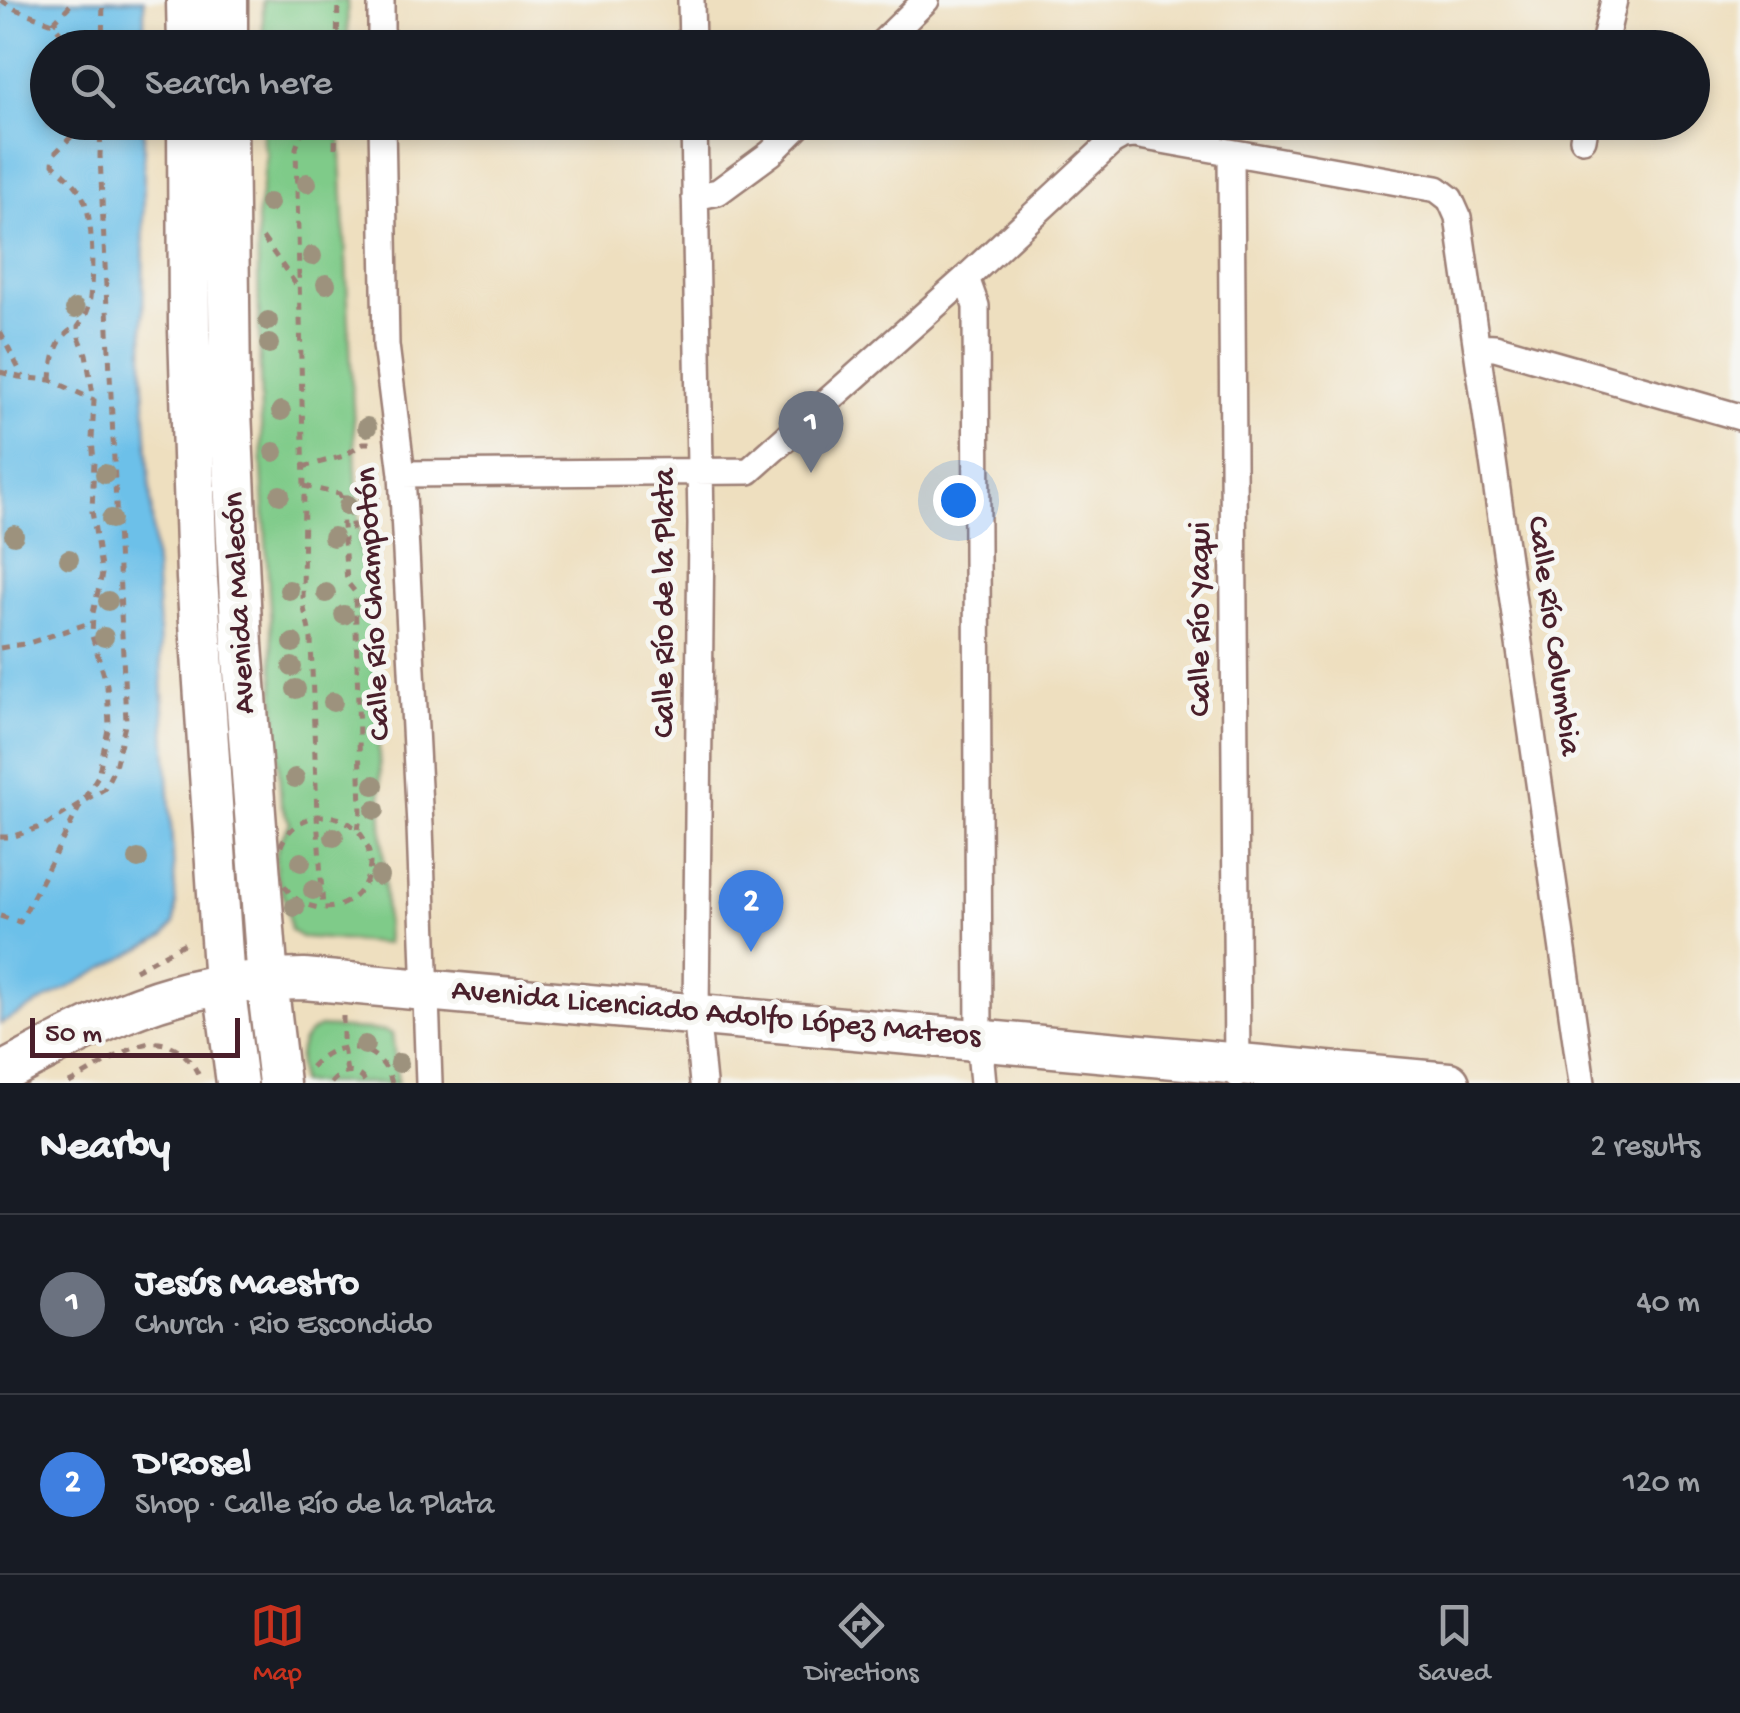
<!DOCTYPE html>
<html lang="en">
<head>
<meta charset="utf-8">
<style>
	:root { --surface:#171b24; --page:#242831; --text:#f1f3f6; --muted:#9ea1a6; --line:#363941; --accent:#c8321e }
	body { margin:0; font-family:"Gochi Hand",sans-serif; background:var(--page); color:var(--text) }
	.scale { position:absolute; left:30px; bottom:25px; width:210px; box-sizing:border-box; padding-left:10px; border:5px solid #4a1f2b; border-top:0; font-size:28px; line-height:35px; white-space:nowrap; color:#4a1f2b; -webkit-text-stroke:8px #f6f6f2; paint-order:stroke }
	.you { position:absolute; left:958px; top:500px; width:35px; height:35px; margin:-25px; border:8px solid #fff; border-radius:50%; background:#1a73e8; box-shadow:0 0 0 15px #1a73e833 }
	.badge { display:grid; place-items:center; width:65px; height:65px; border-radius:50%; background:var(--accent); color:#fff; font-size:32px; font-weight:700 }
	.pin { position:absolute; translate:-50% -82px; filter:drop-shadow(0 2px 5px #0008) }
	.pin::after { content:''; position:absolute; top:52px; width:35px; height:30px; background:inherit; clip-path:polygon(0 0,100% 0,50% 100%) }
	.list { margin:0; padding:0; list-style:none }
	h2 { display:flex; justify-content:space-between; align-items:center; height:130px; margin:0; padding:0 40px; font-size:42px }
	h2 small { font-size:32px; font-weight:400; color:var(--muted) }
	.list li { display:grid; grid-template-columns:65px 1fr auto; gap:30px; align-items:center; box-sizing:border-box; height:180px; padding:0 40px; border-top:2px solid var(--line) }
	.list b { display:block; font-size:38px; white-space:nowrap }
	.list p { margin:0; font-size:32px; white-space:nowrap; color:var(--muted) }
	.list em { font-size:32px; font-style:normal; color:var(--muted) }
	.icon { flex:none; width:55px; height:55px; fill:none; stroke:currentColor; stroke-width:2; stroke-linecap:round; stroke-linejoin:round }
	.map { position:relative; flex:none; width:1740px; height:1083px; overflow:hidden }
	.search { position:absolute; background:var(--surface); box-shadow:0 5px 15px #0003; left:30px; right:30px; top:30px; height:110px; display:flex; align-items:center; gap:25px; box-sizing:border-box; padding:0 35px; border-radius:55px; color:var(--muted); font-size:38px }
	.sheet { height:490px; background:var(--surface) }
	nav { display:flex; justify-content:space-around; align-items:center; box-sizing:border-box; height:140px; border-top:2px solid var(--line); background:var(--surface); font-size:28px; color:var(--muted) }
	nav a { display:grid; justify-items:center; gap:5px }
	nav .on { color:var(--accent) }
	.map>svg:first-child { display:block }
</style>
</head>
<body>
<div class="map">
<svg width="1740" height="1083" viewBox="0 0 1740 1083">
	<rect width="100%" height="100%" fill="#f6f6f2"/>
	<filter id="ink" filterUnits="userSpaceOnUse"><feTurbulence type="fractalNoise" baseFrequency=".01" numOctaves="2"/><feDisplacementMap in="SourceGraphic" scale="20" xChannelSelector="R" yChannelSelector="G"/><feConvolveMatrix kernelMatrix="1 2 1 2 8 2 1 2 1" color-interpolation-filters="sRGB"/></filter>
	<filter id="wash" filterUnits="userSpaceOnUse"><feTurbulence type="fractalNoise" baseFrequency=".0048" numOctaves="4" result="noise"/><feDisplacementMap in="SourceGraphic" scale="40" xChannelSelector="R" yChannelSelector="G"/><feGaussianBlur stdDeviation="2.25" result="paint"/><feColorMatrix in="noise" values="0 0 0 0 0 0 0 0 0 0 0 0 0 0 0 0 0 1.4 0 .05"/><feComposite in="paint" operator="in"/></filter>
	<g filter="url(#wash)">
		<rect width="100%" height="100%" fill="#eedfbf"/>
		<path fill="#7fcb89" stroke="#64755a" stroke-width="2.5" d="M263,0H347L348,47H263Z
			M263,123H342L340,133L357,492L361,551L375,655L387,944L301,937L290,930L286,902L276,875L275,858L279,842L290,823L281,804L262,471L257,219L267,154L263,143Z
			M320,1027L384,1031L392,1034L398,1083H300C297,1060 296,1037 320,1027Z"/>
		<path fill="#6cc0e9" stroke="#5b708a" stroke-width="2.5" d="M0,0H144V47L48,48V122L144,123L143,372L176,906L174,924L165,936L0,1024Z"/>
	</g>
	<g filter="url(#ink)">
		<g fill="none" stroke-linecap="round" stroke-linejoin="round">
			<g stroke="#9c7f75" stroke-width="30">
				<path id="minor" d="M381,0V48
					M691,0L692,48
					M877,48L926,0
					M1603,48L1614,0
					M382,122L386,345L402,474L420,826L429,1083
					M694,122L701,524L696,1013L703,1083
					M1583,139L1586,122
					M1231,154L1237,1074
					M695,197L718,192L771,153L802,122
					M966,278L976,306L979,1039L983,1083
					M1477,346L1495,347L1740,417
					M402,474L749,471L966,278L1112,142L1123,136L1134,135L1437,189L1450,199L1458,217L1582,1083"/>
			</g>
			<g stroke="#9c7f75" stroke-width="45">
				<path id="primary" d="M187,0L188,48
					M227,48V0
					M188,122L189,331L197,578L224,984L237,1083
					M227,122L230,390L242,645L270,1007L279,1083
					M0,1074C56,1045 113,1012 175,995C217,983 260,980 304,979L1449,1083"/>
			</g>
			<path stroke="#9c7f75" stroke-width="5" stroke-dasharray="8 8" stroke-linecap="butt" d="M1,0L15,9L53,23
				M72,48L53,23L75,0
				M102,48L103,0
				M337,48L338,0
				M303,128L296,148L304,486L303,604L311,639L317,816L323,909
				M335,148L336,122
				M263,238L297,286
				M0,332L23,377
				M0,372L19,377L51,380L94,400
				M51,380C52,359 57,333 78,327
				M303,467L344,456L363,443H375
				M304,486L339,494L341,498L347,582L355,592L361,812L358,829
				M341,498H348L349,501L353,531H361V498L380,496
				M0,648L29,643L93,622
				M278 862a46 46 0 1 1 92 0a46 46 0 1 1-92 0Z
				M0,837H12L46,825L82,802L98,776L109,725L107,685L92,636L93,613L102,574L92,511L94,461L92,440L94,400L86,354L79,337L78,327C83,320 87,314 89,305C93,281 94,222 84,200C78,184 65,175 53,164L54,154L80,128L82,122
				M0,916L20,922L82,802L104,789L115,767L126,721L100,156L101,122
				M135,970L187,942
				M343,1016V1047L347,1072
				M311,1067C338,1036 381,1043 392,1083
				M69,1083C89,1073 130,1045 151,1043C175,1041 193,1059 200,1079
				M331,1083C342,1070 357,1068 366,1083"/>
			<use href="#minor" stroke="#fff" stroke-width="25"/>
			<use href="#primary" stroke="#fff" stroke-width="40"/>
		</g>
		<g fill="#9d927d">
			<circle cx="307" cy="183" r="10"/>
			<circle cx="269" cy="203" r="10"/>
			<circle cx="312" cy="256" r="10"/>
			<circle cx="326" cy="284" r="10"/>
			<circle cx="75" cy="309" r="10"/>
			<circle cx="268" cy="321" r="10"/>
			<circle cx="269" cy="344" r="10"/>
			<circle cx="281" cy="411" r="10"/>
			<circle cx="367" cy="427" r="10"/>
			<circle cx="274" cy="452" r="10"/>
			<circle cx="105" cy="474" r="10"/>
			<circle cx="280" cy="495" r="10"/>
			<circle cx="348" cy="506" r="10"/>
			<circle cx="111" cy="519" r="10"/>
			<circle cx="14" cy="535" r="10"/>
			<circle cx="333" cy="537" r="10"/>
			<circle cx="69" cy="559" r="10"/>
			<circle cx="289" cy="590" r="10"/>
			<circle cx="326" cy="593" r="10"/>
			<circle cx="108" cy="601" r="10"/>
			<circle cx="344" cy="615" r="10"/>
			<circle cx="104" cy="637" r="10"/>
			<circle cx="293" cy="643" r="10"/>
			<circle cx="292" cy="667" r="10"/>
			<circle cx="296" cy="689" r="10"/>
			<circle cx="333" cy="702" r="10"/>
			<circle cx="295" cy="778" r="10"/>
			<circle cx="374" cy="785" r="10"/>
			<circle cx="375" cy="810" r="10"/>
			<circle cx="334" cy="837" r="10"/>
			<circle cx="138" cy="859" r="10"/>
			<circle cx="301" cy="862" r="10"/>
			<circle cx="379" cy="876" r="10"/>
			<circle cx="313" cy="890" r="10"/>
			<circle cx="295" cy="907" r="10"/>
			<circle cx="365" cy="1045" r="10"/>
			<circle cx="399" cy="1063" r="10"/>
		</g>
	</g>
	<g text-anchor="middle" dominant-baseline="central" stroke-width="10" stroke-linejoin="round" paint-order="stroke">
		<g font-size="32" fill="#4a1f2b" stroke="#f6f6f2">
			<text transform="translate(241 603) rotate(-93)">Avenida Malecón</text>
			<text transform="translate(666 603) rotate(-90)">Calle Río de la Plata</text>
			<text transform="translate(375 604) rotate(-93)">Calle Río Champotón</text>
			<text transform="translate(1202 619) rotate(-90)">Calle Río Yaqui</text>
			<text transform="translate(1552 636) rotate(82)">Calle Río Columbia</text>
			<text transform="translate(716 1015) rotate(5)">Avenida Licenciado Adolfo López Mateos</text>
		</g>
	</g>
</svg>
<div class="scale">50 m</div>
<div class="you"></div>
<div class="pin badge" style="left:811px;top:473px;background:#6b7280">1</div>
<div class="pin badge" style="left:751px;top:952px;background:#3f7fe0">2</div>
<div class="search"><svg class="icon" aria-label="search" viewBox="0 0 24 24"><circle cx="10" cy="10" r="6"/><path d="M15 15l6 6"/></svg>Search here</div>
</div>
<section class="sheet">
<h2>Nearby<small>2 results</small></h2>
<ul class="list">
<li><span class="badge" style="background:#6b7280">1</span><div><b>Jesús Maestro</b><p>Church · Rio Escondido</p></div><em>40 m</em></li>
<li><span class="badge" style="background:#3f7fe0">2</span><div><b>D'Rosel</b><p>Shop · Calle Río de la Plata</p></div><em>120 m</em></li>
</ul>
</section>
<nav>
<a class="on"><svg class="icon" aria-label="map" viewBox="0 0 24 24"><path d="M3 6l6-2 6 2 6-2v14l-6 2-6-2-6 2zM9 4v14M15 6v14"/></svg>Map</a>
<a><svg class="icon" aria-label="directions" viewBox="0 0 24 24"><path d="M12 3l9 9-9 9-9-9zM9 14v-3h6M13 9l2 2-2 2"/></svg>Directions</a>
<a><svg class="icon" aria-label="saved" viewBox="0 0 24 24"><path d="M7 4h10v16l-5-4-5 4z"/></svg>Saved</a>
</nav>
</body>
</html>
